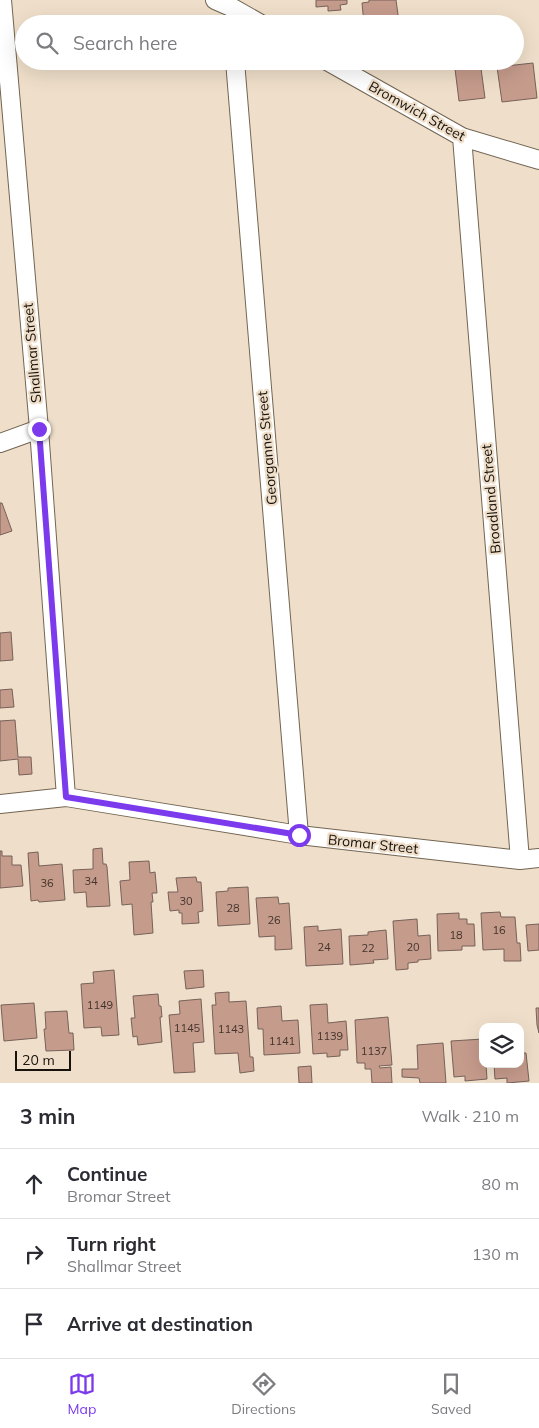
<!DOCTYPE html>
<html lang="en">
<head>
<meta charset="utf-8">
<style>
	:root { --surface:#fff; --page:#f7f7f7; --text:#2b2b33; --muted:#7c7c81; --line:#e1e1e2; --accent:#7c3aed }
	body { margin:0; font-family:Mulish,sans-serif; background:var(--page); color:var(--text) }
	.controls { position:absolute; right:15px; bottom:15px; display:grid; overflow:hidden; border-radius:10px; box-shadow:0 5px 20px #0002 }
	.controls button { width:45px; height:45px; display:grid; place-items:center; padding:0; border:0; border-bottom:1px solid var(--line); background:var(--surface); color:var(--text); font:25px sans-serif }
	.scale { position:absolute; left:15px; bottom:12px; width:56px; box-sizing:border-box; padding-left:5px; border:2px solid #17120b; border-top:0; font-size:14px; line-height:18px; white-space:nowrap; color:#17120b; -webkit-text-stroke:4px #efdfca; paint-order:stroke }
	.stop { position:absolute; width:15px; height:15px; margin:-11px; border:4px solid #7c3aed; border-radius:50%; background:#fff }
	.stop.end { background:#7c3aed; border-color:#fff; box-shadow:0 1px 5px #0008 }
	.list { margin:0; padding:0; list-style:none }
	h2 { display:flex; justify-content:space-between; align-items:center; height:65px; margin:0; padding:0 20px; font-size:21px }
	h2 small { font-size:16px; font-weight:400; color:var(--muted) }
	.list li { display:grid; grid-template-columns:32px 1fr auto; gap:15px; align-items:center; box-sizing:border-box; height:70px; padding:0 20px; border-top:1px solid var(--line) }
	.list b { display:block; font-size:19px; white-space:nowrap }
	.list p { margin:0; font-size:16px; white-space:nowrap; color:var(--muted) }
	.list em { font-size:16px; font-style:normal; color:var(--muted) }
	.icon { flex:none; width:28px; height:28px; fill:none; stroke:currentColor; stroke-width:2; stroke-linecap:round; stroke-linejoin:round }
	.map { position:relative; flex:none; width:539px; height:1083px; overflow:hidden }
	.search { position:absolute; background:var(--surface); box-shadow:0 5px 20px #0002; left:15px; right:15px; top:15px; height:55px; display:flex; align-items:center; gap:12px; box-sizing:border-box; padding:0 18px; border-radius:28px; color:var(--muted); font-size:19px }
	.sheet { height:275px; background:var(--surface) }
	nav { display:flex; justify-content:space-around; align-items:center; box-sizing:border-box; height:70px; border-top:1px solid var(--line); background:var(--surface); font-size:14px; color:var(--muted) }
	nav a { display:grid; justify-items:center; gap:2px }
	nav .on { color:var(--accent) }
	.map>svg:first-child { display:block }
</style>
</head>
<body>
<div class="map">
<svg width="539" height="1083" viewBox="0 0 539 1083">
	<rect width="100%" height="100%" fill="#efdfca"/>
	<path fill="#c59b8c" stroke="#776158" d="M316,0H347V4L340,5L341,10L328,11V6L316,7Z
		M369,0H396L399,22L364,24L362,3L369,2Z
		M454,61H480L485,98L459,101Z
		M533,63L537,98L502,102L497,67Z
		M0,503H2L12,531L0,535Z
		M11,632L13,660L0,661V633Z
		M12,689L14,707L0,708V690Z
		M15,720L18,757H31L32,774L19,775L18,759L0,761V721Z
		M102,848L103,864H106L107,867L110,906L87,907L86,892L74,893L73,870L93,869V849Z
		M0,851H2V856H12V865H21L23,886L0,888Z
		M38,852L39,866L62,864L65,900L39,902L38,900L31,901L28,853Z
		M149,861L150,873L155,872L157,893H152L153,902H151L153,933L134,935L132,904L122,905L120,881L130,880L129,862Z
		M196,877L197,882H201L203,911L198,912L199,923L182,924V913H179V910L170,911L168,892H178L176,878Z
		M248,887L250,924L218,926L216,892L228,891V888Z
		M278,897L279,904L289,903L292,949L275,950V936L259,937L256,898Z
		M500,912L501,917H515L517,943H520L521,961H504V949L483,950L481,913Z
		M459,913V919H467V924H474L475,946H462V950L438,951L437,914Z
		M417,919L418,936L430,935L431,959L418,960V962L408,963V969L396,970L393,921Z
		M539,924V950L528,951L526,925Z
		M318,926V931L341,929L343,964L306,966L304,927Z
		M386,930L388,959L373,960L374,963L350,965L349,936L368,935V932Z
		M114,970L119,1035L102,1036L101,1027L84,1028L81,984L94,983L93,972Z
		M203,970L204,987L186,989L184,971Z
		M229,992V1002L246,1001L250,1057H253L254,1071L240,1073L238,1053L215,1054L212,1005H216L215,993Z
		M158,994L159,1006H161L162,1017H160L162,1042L138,1045L137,1036L133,1037L131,1018H135L133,996Z
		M201,999L204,1042L193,1043L195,1072L174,1073L169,1015L180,1014L179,1001Z
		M34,1003L37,1038L4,1041L1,1005Z
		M327,1004L328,1023L346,1021L348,1050H340V1056L327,1057V1053L313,1054L310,1005Z
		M281,1006L282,1021L298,1020L300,1053L264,1055L263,1029H258L257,1008Z
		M536,1008H539V1033L537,1025Z
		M67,1011L69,1033H73L74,1050L46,1051L44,1029H46L45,1012Z
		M388,1017L392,1065L379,1066L380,1068L391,1067L392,1083H372L371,1069H365V1063H357L355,1020Z
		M483,1039V1064H486L487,1079L465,1081V1076L454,1077L451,1041Z
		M443,1043L446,1083H420L419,1078L402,1077V1069H418L417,1045Z
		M520,1053H526L529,1081L507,1083V1078L495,1079L494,1064H520Z
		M311,1066L312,1083H299L298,1067Z"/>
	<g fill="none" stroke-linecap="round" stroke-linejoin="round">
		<g stroke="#726552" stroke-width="20">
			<path id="minor" d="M2,0L39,429L66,797
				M215,0L231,7L261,24
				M235,61L299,835
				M327,61L462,137L539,160
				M462,137L520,860
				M0,443L39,429
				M0,804L66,797L299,835L520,860L539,858"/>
		</g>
		<use href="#minor" stroke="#fff" stroke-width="18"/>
	</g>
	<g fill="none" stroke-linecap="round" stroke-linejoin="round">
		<path stroke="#7c3aed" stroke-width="6" d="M39,429L66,797L299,835"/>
	</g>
	<g text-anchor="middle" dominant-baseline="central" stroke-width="4.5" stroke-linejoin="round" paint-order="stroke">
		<g font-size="11" fill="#42342b">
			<text x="91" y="881">34</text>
			<text x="47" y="883">36</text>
			<text x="186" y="901">30</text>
			<text x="233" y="908">28</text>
			<text x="274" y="920">26</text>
			<text x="499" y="930">16</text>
			<text x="456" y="935">18</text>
			<text x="324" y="947">24</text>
			<text x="413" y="947">20</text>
			<text x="368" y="948">22</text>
			<text x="100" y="1005">1149</text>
			<text x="187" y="1028">1145</text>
			<text x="231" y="1029">1143</text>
			<text x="330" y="1036">1139</text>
			<text x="282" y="1041">1141</text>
			<text x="374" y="1051">1137</text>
		</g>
		<g font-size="14" fill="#17120b" stroke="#efdfca">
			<text transform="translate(417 111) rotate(29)">Bromwich Street</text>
			<text transform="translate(32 353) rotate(-95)">Shallmar Street</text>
			<text transform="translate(267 448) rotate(-95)">Georganne Street</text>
			<text transform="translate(491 499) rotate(-95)">Broadland Street</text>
			<text transform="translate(373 844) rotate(6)">Bromar Street</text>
		</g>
	</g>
</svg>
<div class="controls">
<button><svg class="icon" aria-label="layers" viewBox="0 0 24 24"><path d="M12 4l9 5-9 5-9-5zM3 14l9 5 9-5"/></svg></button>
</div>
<div class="scale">20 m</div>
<div class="stop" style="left:299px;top:835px"></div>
<div class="stop end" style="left:39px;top:429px"></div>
<div class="search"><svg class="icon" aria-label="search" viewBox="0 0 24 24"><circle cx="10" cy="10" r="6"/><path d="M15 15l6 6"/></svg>Search here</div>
</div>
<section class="sheet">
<h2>3 min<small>Walk · 210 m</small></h2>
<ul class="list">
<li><svg class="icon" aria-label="ahead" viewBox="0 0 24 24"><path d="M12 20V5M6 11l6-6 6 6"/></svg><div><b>Continue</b><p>Bromar Street</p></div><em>80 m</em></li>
<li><svg class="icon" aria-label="right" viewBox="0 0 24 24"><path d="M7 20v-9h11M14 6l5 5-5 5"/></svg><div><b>Turn right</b><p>Shallmar Street</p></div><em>130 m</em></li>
<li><svg class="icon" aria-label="arrive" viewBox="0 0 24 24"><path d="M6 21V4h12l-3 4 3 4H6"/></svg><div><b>Arrive at destination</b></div></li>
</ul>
</section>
<nav>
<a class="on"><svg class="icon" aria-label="map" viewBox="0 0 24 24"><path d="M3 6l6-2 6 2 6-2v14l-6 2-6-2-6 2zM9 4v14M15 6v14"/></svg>Map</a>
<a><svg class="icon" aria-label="directions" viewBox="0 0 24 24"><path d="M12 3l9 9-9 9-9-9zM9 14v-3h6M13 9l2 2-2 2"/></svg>Directions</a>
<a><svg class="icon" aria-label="saved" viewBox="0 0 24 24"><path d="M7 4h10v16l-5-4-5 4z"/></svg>Saved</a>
</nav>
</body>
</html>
